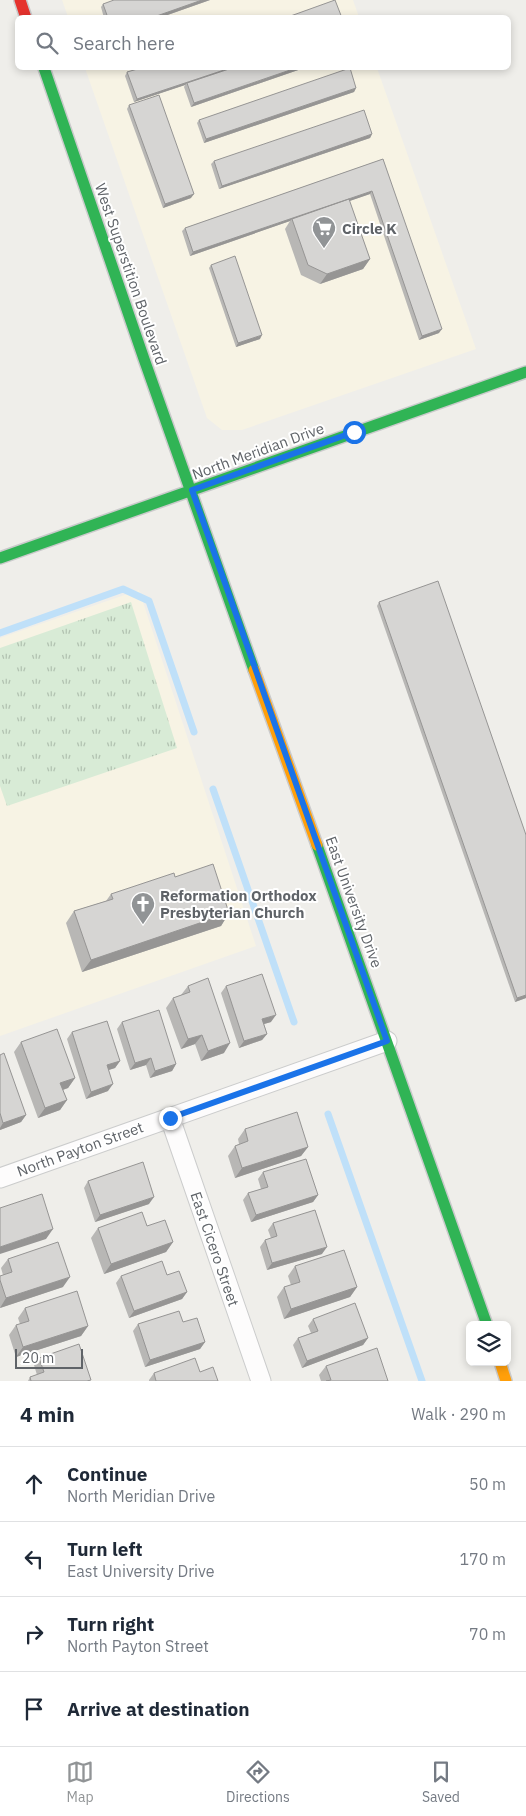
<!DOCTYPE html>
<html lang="en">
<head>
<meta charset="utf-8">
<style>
	:root { --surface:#fff; --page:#f2f2f3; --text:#1f2937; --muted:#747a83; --line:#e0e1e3; --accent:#919496 }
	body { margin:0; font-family:"IBM Plex Sans",sans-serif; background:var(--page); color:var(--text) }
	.controls { position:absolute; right:15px; bottom:15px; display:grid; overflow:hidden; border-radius:8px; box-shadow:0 2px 8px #0003 }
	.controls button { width:45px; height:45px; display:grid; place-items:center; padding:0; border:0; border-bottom:1px solid var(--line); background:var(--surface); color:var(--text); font:25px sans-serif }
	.scale { position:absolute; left:15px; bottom:12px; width:68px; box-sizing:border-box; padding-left:5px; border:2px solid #5f6368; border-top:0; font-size:14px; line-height:18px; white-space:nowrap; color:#5f6368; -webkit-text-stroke:4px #fff; paint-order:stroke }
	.stop { position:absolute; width:15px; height:15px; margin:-11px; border:4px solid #1a73e8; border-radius:50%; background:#fff }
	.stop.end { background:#1a73e8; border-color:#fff; box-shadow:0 1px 5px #0008 }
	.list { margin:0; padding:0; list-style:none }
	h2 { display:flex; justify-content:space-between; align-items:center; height:65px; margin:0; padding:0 20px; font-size:21px }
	h2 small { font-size:16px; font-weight:400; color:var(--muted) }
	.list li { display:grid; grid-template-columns:32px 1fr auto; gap:15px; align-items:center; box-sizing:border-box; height:75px; padding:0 20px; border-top:1px solid var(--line) }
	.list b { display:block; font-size:19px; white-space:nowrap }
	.list p { margin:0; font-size:16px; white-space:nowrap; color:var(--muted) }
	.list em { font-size:16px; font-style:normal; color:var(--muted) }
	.icon { flex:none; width:28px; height:28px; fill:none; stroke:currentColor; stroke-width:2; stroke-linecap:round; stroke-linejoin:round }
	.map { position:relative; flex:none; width:526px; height:1381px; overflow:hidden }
	.search { position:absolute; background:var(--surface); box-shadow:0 2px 8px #0003; left:15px; right:15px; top:15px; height:55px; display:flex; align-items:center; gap:12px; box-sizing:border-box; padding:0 18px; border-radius:8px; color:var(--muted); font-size:19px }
	.sheet { height:365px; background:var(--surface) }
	nav { display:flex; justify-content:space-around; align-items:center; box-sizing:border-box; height:70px; border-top:1px solid var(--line); background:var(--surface); font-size:14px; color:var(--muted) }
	nav a { display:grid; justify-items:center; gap:2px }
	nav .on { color:var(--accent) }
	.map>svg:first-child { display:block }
</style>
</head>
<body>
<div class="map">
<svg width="526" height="1381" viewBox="0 0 526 1381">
	<defs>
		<pattern id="grass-tufts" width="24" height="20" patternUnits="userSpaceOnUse" patternTransform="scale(1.25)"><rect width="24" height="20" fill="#d8ebd6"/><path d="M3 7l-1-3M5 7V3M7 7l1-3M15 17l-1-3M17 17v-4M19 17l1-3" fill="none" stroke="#b2c2b1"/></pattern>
	</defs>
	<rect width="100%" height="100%" fill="#efeeea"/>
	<path fill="#f7f3e4" d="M62,0H353L359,17H68Z
		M85,68H377L476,349L242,430H222L207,418Z
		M139,590L256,946L0,1036V638Z"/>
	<path fill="url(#grass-tufts)" d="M131,602L177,748L7,806L0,786V648Z"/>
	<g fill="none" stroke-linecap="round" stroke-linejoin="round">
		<path stroke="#bfe0f9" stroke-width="7" d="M0,633L123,589L149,601L194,732
			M213,789L294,1022
			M328,1114L422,1381"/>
		<g stroke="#cbcccc" stroke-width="21">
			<path id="street" d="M170,1118L261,1381
				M0,1178L387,1041"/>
		</g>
		<g stroke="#cacacb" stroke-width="14">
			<path id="fast" d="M44,68L144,359L254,670
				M0,558L526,372
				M317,845L487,1325"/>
		</g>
		<g stroke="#cacacb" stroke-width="14">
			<path id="slow" d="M254,670L317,845
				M500,1362L506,1381"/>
		</g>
		<g stroke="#cacacb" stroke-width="14">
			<path id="jam" d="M20,0L26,18"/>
		</g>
		<use href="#street" stroke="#fdfcfc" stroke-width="19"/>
		<use href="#fast" stroke="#30b455" stroke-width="11"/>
		<use href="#slow" stroke="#ff9f0a" stroke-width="11"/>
		<use href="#jam" stroke="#e5322d" stroke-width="11"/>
	</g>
	<path fill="#b8b7b5" d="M210,0L159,18H104L101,7L103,4Z
		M141,68H304L191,107L184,87L185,85L134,102L125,76L127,72Z
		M356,88L354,92L204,143L197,123L199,120Z
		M129,105L191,198L163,208L127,109Z
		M372,134L370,138L219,189L211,164L214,161Z
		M383,159L439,333L419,340L370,194L349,201L370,259L363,269L320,284L301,275L285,229L290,221L190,256L182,231L185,228Z
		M211,265L260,339L236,347L209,268Z
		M379,602L526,835V998L515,1002L377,606Z
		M175,877L229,913L221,926L82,972L66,923L74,911L106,901L111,894Z
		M188,986L224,1053L201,1061L195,1044L181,1049L166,1008L173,998L181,995Z
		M226,986L271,1022L264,1024L267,1034L262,1040L239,1048L221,993Z
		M122,1022L176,1064L172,1071L150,1078L146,1065L130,1070L117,1029Z
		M72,1032L120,1061L115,1068L109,1070L108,1091L86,1099L67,1039Z
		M21,1042L75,1078L68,1088L63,1090L67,1100L60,1110L38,1118L14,1052Z
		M0,1055L26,1115L21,1122L0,1130Z
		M245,1129L308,1147L301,1156L235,1178L228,1156L235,1146L239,1144L238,1139Z
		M263,1172L318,1195L313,1202L251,1222L243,1200L248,1193L261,1189L258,1179Z
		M88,1181L149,1204L95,1222L84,1188Z
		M273,1223L322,1254L267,1270L260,1247L265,1240L271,1238L268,1230Z
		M147,1226L173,1242L166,1252L104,1274L91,1238L98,1228Z
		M8,1259L63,1287L0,1308V1276L3,1275L1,1268Z
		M295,1266L357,1287L350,1297L284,1319L277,1297L284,1287L291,1285L288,1276Z
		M167,1275L187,1292L182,1299L129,1318L116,1283L121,1276Z
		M25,1308L88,1326L81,1336L16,1357L9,1335L16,1325L20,1324L18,1318Z
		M313,1319L368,1338L363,1345L302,1368L293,1345L298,1338L311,1333L308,1326Z
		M183,1322L205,1342L200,1349L145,1367L133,1331L138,1324Z
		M39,1358L90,1381H28L30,1377L37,1375L34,1365Z
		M326,1366L388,1381H321L319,1375Z
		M200,1372L218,1381H149V1380L154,1373Z"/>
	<path fill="#969594" d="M202,0H210L159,18H151Z
		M230,68L187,85V83L185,85L134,102L137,99Z
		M296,68H304L191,107L194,103Z
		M356,88L354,92L204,143L206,139Z
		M372,134L370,138L219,189L222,186Z
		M372,191L370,194L292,221V219L290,221L190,256L193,252Z
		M194,194L191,198L163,208L165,204Z
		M370,259L363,269L320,284L327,274Z
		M442,329L439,333L419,340L422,336Z
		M262,335L260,339L236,347L238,343Z
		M229,913L221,926L82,972L91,960Z
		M526,995V998L515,1002L517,998Z
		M276,1015L271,1022L257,1026L262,1019Z
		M267,1034L262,1040L239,1048L244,1041Z
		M202,1035L195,1044L181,1049L188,1039Z
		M230,1043L224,1053L201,1061L208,1051Z
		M151,1058L146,1065L130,1070L135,1063Z
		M120,1061L115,1068L102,1072L107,1065Z
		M176,1064L172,1071L150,1078L155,1071Z
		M75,1078L68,1088L53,1093L60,1083Z
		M113,1084L108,1091L86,1099L91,1092Z
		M67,1100L60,1110L38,1118L45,1108Z
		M26,1115L21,1122L0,1130V1128L3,1123Z
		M308,1147L301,1156L235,1178L242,1168Z
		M318,1195L313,1202L251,1222L256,1215Z
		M154,1197L149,1204L95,1222L100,1215Z
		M53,1229L46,1239L0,1254V1247Z
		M173,1242L166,1252L104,1274L111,1264Z
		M327,1247L322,1254L267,1270L272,1263Z
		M70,1277L63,1287L0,1308L6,1298Z
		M357,1287L350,1297L284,1319L291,1309Z
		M187,1292L182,1299L129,1318L134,1311Z
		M88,1326L81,1336L16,1357L23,1347Z
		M368,1338L363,1345L302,1368L307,1361Z
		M205,1342L200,1349L145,1367L150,1360Z"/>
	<path fill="#d6d5d3" stroke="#969594" d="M114,0H202L151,18H108L103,4Z
		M335,0L342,18H285Z
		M141,68H230L137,99L127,72Z
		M232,68H296L194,103L187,83Z
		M350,68L356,88L206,139L199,120Z
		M159,95L194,194L165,204L129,105Z
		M364,110L372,134L222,186L214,161Z
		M383,159L442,329L422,336L372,191L193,252L185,228Z
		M349,199L370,259L327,274L308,265L292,219Z
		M235,256L262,335L238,343L211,265Z
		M438,581L526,835V995L517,998L379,602Z
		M213,864L229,913L91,960L74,911L113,899L111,894L174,873L175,877Z
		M262,974L276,1015L262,1019L267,1034L244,1041L226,986Z
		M208,978L230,1043L208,1051L202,1035L188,1039L173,998L190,992L188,986Z
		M159,1010L176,1064L155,1071L151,1058L135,1063L122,1022Z
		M107,1021L120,1061L107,1065L113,1084L91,1092L72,1032Z
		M57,1029L75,1078L60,1083L67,1100L45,1108L21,1042Z
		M4,1053L26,1115L3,1123L0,1113V1055Z
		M297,1112L308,1147L242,1168L235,1146L248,1141L245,1129Z
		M306,1159L318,1195L256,1215L248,1193L268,1187L263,1172Z
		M143,1162L154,1197L100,1215L88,1181Z
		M42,1194L53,1229L0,1247V1208Z
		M315,1210L327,1247L272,1263L265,1240L277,1236L273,1223Z
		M142,1212L147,1226L165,1220L173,1242L111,1264L98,1228Z
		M58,1242L70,1277L6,1298L0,1280V1276L12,1272L8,1259Z
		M344,1250L357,1287L291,1309L284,1287L300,1282L295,1266Z
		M162,1261L167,1275L179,1271L187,1292L134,1311L121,1276Z
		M77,1291L88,1326L23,1347L16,1325L29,1321L25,1308Z
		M355,1303L368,1338L307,1361L298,1338L318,1331L313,1319Z
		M179,1311L183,1322L197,1318L205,1342L150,1360L138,1324Z
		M79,1344L91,1380L87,1381H31L30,1377L44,1372L39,1358Z
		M377,1348L388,1381H326L331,1380L326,1366Z
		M195,1358L200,1372L213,1367L218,1381H156L154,1373Z"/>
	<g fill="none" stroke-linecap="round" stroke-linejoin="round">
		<path stroke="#1a73e8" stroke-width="6" d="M170,1118L387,1041L192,490L354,432"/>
	</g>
	<defs>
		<g id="supermarket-pin" transform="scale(1.25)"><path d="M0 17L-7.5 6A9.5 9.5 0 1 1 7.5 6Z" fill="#919496" stroke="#fff"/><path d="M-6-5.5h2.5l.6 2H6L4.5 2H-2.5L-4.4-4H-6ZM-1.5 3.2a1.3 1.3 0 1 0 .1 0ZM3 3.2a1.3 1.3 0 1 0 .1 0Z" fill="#fff"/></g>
		<g id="church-pin" transform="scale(1.25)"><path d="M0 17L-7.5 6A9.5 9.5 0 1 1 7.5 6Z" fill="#919496" stroke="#fff"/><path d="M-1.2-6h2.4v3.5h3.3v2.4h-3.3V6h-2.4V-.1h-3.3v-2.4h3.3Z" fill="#fff"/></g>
	</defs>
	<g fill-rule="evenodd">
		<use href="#supermarket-pin" x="324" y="228"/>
		<use href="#church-pin" x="143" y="904"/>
	</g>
	<g text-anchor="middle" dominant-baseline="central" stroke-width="4" stroke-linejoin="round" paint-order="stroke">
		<g font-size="15" font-weight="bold" fill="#5f6368" stroke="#fff" text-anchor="start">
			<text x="342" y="228">Circle K</text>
			<text x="160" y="895">Reformation Orthodox<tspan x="160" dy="17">Presbyterian Church</tspan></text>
		</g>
		<g font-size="15" fill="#5f6368" stroke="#fff">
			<text transform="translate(131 274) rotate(71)">West Superstition Boulevard</text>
			<text transform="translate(258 451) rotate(-20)">North Meridian Drive</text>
			<text transform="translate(354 902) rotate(70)">East University Drive</text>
			<text transform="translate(80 1149) rotate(-20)">North Payton Street</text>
			<text transform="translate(215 1249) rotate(71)">East Cicero Street</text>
		</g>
	</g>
</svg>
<div class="controls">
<button><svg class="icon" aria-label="layers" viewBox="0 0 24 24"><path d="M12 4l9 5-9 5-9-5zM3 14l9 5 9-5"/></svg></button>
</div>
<div class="scale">20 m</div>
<div class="stop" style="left:354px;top:432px"></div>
<div class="stop end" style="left:170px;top:1118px"></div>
<div class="search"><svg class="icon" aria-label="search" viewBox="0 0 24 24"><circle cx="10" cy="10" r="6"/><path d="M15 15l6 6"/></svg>Search here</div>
</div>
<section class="sheet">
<h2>4 min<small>Walk · 290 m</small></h2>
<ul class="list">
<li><svg class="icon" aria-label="ahead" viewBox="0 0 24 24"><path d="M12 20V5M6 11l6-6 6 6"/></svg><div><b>Continue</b><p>North Meridian Drive</p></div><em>50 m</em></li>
<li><svg class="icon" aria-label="left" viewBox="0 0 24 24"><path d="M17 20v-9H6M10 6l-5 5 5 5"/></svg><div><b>Turn left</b><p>East University Drive</p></div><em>170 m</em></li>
<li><svg class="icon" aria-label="right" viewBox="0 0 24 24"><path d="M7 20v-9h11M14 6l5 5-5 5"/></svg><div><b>Turn right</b><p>North Payton Street</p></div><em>70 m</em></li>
<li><svg class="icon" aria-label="arrive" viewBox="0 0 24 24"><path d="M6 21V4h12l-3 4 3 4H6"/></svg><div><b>Arrive at destination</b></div></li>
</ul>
</section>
<nav>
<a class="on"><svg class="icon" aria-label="map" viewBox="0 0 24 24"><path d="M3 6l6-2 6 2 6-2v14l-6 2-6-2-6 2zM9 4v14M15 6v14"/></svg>Map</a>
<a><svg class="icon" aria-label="directions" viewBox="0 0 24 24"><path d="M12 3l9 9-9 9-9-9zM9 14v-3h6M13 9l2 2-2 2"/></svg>Directions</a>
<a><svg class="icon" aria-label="saved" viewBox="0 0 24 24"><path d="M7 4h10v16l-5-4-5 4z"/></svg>Saved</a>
</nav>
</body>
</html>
